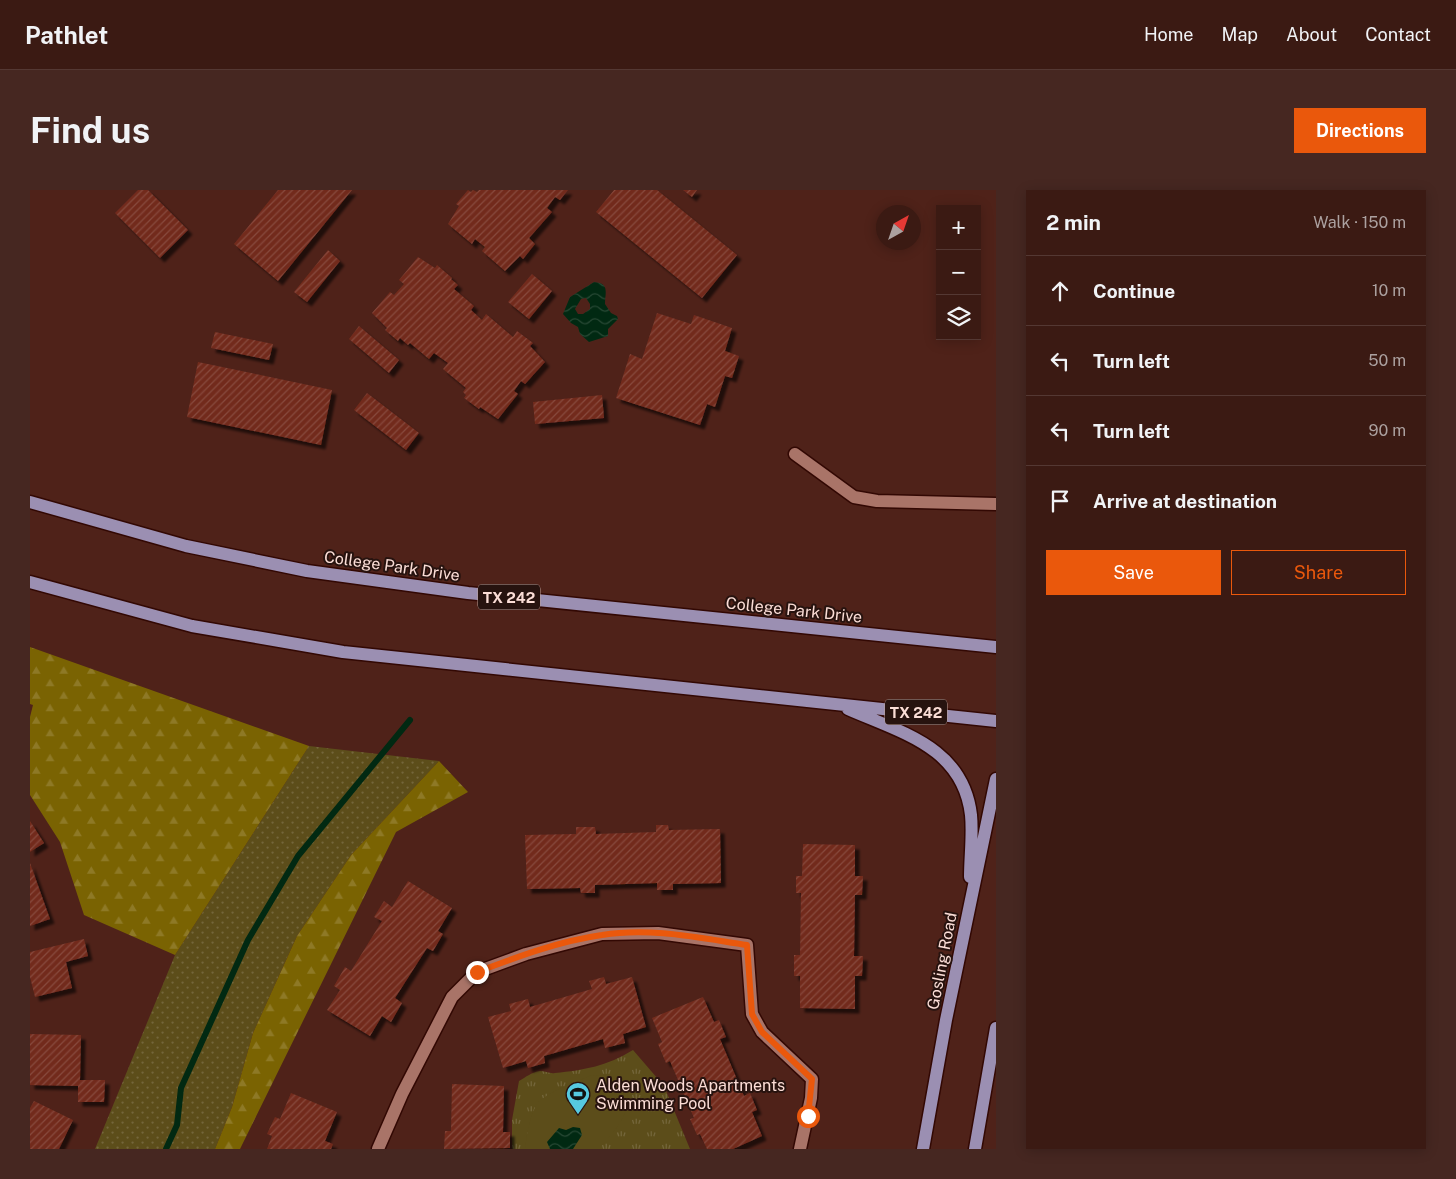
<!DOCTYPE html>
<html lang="en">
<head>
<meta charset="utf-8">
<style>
	:root { --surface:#3b1a13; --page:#462721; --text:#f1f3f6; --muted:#aca1a0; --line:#543833; --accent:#ea580c }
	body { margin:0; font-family:"Public Sans",sans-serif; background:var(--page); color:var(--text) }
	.controls { position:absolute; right:15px; top:15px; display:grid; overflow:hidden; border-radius:0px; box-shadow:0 2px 12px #0003 }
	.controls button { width:45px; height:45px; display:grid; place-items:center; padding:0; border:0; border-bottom:1px solid var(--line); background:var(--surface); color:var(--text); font:25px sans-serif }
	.compass { position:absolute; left:846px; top:15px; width:45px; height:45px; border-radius:50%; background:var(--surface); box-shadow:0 2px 12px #0003; rotate:40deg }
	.stop { position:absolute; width:15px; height:15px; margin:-11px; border:4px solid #ea580c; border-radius:50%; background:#fff }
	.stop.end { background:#ea580c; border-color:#fff; box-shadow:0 1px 5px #0008 }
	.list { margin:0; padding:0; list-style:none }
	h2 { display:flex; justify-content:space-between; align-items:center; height:65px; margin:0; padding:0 20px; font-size:21px }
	h2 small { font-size:16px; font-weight:400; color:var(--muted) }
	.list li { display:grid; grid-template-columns:32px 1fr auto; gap:15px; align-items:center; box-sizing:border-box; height:70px; padding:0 20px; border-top:1px solid var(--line) }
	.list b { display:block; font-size:19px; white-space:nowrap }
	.list em { font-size:16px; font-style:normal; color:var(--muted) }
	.actions { display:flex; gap:10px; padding:15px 20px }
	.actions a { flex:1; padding:11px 0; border:1px solid var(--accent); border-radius:0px; text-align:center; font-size:18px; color:var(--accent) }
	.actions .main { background:var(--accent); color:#fff }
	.icon { flex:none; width:28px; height:28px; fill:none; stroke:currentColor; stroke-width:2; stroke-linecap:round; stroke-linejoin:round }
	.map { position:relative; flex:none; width:966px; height:959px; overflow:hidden; border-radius:0px }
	header { display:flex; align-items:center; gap:30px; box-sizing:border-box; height:70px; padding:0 25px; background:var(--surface); border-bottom:1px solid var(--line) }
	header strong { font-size:24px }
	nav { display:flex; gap:28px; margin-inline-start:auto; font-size:18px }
	.intro { display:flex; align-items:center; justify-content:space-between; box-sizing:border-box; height:120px; padding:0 30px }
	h1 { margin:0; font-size:35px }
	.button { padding:12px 22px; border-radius:0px; background:var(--accent); color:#fff; font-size:18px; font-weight:700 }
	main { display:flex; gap:30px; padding:0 30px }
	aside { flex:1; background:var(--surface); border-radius:0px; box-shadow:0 2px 12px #0003 }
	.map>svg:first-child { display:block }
</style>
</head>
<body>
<header>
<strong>Pathlet</strong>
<nav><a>Home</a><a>Map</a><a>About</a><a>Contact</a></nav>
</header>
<div class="intro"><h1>Find us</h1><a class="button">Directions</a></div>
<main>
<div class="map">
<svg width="966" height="959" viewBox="0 0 966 959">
	<defs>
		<pattern id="grass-dots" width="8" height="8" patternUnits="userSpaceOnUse" patternTransform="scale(1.25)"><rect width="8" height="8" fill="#5c4d1a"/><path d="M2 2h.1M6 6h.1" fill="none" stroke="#74663b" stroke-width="1.8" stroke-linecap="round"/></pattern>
		<pattern id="forest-firs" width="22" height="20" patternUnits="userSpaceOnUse" patternTransform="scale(1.25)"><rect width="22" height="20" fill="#7a6302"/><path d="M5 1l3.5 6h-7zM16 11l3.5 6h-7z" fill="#8e7926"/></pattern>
		<pattern id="park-tufts" width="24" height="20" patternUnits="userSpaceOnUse" patternTransform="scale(1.25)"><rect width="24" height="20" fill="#5c4d1a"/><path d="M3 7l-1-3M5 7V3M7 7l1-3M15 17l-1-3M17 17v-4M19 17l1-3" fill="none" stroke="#74663b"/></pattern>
		<pattern id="water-waves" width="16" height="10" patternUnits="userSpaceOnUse" patternTransform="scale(1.25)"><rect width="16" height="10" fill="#012912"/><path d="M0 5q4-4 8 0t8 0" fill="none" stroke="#274834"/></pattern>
		<pattern id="building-hatch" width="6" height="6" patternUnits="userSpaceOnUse" patternTransform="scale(1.25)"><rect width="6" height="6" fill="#722b1d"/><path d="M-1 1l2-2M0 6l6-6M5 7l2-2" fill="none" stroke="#87493d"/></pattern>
		<filter id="shadow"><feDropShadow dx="4.5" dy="4.5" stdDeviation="1" flood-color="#0009"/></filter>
	</defs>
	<rect width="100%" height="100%" fill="#4f2219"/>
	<path fill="url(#grass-dots)" d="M279,556L409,571L321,665L267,746L223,843L202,917L185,959H65L145,765Z"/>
	<path fill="url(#forest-firs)" d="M0,457L279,556L145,765L54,725L30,652L0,605V527L3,515L0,514Z
		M409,571L438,602L366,642L210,959H185L202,917L223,843L267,746L321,665Z"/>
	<path fill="url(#park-tufts)" d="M603,860L634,896L660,959H482V930L489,891C496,887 502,882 510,881C515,881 520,884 525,883C555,880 577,876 603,860Z"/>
	<path fill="#5c4d1a" d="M562,885L589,887C611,914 587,938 569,959H495C497,944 499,928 507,914C515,903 548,891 562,885Z"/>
	<path fill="url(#water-waves)" fill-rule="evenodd" d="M564,92C580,93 575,103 575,114L581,123L587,126L588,129L578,139V146L559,152L550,144L548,137L541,133L533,124L540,107ZM556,108L560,114V119L553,124H548L545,119L551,109Z
		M543,937L550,938L552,945L543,959H520L517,952L529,938L536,940Z"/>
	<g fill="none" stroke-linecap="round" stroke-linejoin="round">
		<path stroke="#012912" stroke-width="6" d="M136,959L147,935L151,898L218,750L268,666L380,530"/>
	</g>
	<path fill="url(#building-hatch)" filter="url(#shadow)" d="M108,0H118L158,40L130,68L85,23Z
		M248,0H322L248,91L204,54Z
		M438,0L441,2L443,0L447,2L449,0H538L530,10L525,7L517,18L522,22L499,48L505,54L493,69L490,66L475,81L452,61L455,57L445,49L442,54L418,34L429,16L426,14Z
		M584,0H627L707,65L672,108L566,22Z
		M653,0H667L662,7Z
		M298,60L310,71L277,112L264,102Z
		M388,67L405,78L407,75L422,88L421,89L428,95L424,99L444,116L441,120L452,130L456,124L483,147L487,141L503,153L500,156L515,172L495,194L491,191L484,201L488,204L468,229L450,217L449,219L434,208L436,205L433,202L436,198L413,179L418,173L404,163L399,169L380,153L378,155L370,148L368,151L355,140L357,138L342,123L360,102L364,105L374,94L369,90Z
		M502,84L522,101L499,129L478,112Z
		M627,123L661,134L664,125L702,138L695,161L709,166L702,188L695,186L685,217L677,214L670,235L586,208L600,164L612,169Z
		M329,136L369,170L359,183L319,149Z
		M185,142L243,154L239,170L181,158Z
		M168,172L302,200L291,255L157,227Z
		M337,203L389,243L376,260L324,220Z
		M572,205L574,228L505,234L503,212Z
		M0,631L14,653L0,662Z
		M626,635H638L639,640L690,639L691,693L643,694V700H627V693L565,695V703H551L550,698L497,699L495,645L546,644V637H565L566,644L626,642Z
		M773,654L825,655V686H833L832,705H825L824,766H833L832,786H825V819L770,818V786H764V765H770L771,703H766V686H772Z
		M0,673L20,729L0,736Z
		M378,691L422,718L408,741L413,744L403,761L397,758L365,808L372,813L361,832L352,826L340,846L297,820L310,800L304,796L315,777L321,781L352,731L344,727L354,711L362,717Z
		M54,749L58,766L36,772L42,798L5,807L0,787V762Z
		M574,787L576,794L602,787L616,837L593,844L595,853L575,858L573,849L514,866L515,873L498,878L496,871L473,878L458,827L481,821L479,814L498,809L500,817L562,799L559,791Z
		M673,807L684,832L689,830L696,847L690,849L714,906L720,903L727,920L722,922L732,946L703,959H677L670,944L667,945L660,929L664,928L640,871L636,873L628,854L632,852L622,828Z
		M0,844L51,845L50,890H75L74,912H48V896L0,895Z
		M422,894L474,896L473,942H480V958L414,959L415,941H421Z
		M261,903L307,922L295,951L303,954L301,959H237L242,946L237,944L245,927L250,929Z
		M4,911L43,930L29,959H0V918Z"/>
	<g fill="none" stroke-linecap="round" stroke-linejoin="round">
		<g stroke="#320803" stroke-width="15">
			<path id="minor" d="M765,264L824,307L847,311L966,314
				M348,959L372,904L422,807L447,782L496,764L572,744L628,743L717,755L722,824L732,842L782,889L781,908L770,959"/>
		</g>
		<g stroke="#320803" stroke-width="15">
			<path id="major" d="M0,312L156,356L277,381L438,403L966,457
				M0,392L162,436L313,462L966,531
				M818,519C872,543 933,557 941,625C943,645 940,667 940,687
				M893,959L916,830L966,589
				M945,959L966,838"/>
		</g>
		<use href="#minor" stroke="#a97468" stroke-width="12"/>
		<use href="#major" stroke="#9b8fb2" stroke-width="12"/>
	</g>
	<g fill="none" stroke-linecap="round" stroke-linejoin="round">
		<path stroke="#ea580c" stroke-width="6" d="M447,782C487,767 529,751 572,745C620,737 670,748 717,755L722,824L732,842L782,889L778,926"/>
	</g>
	<defs>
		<g id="stadium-pin" transform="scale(1.25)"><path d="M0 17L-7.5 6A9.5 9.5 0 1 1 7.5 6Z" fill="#56c9e0" stroke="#27130f"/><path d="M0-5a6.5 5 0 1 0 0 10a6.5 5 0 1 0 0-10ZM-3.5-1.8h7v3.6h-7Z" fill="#111"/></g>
	</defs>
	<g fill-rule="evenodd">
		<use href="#stadium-pin" x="548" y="904"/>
	</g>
	<g text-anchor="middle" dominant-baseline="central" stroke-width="4" stroke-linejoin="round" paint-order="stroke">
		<g fill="#27130f" stroke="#bba09a" stroke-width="1">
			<rect x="448" y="394.5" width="62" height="25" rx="4"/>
			<rect x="855" y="509.5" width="62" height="25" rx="4"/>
		</g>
		<g font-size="15" font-weight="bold" fill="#fbddd6">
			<text x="479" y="407">TX 242</text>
			<text x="886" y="522">TX 242</text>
		</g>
		<g font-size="16" fill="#fbddd6" stroke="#27130f">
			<text transform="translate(362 376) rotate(8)">College Park Drive</text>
			<text transform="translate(764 420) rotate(6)">College Park Drive</text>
			<text transform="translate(912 771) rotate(-79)">Gosling Road</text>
		</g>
		<g font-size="16" fill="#fbddd6" stroke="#27130f" text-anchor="start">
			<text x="566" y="895">Alden Woods Apartments<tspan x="566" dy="18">Swimming Pool</tspan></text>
		</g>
	</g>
</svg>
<div class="controls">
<button>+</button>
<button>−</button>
<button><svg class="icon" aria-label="layers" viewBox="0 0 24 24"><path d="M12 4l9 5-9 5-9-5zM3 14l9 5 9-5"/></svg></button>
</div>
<svg class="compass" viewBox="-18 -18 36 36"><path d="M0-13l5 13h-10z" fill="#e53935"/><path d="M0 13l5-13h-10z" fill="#aca1a0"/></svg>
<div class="stop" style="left:778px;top:926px"></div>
<div class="stop end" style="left:447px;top:782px"></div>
</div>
<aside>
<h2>2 min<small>Walk · 150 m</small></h2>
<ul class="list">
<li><svg class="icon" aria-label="ahead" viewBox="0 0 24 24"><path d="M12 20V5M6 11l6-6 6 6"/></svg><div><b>Continue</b></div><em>10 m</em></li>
<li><svg class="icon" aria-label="left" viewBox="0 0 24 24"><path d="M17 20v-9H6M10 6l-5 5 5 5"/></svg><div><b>Turn left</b></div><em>50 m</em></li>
<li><svg class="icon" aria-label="left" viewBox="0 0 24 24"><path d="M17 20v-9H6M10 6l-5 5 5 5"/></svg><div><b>Turn left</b></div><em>90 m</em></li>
<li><svg class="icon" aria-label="arrive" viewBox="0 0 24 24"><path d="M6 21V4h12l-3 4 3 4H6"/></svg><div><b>Arrive at destination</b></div></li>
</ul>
<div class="actions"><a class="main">Save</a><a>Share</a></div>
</aside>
</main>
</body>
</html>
